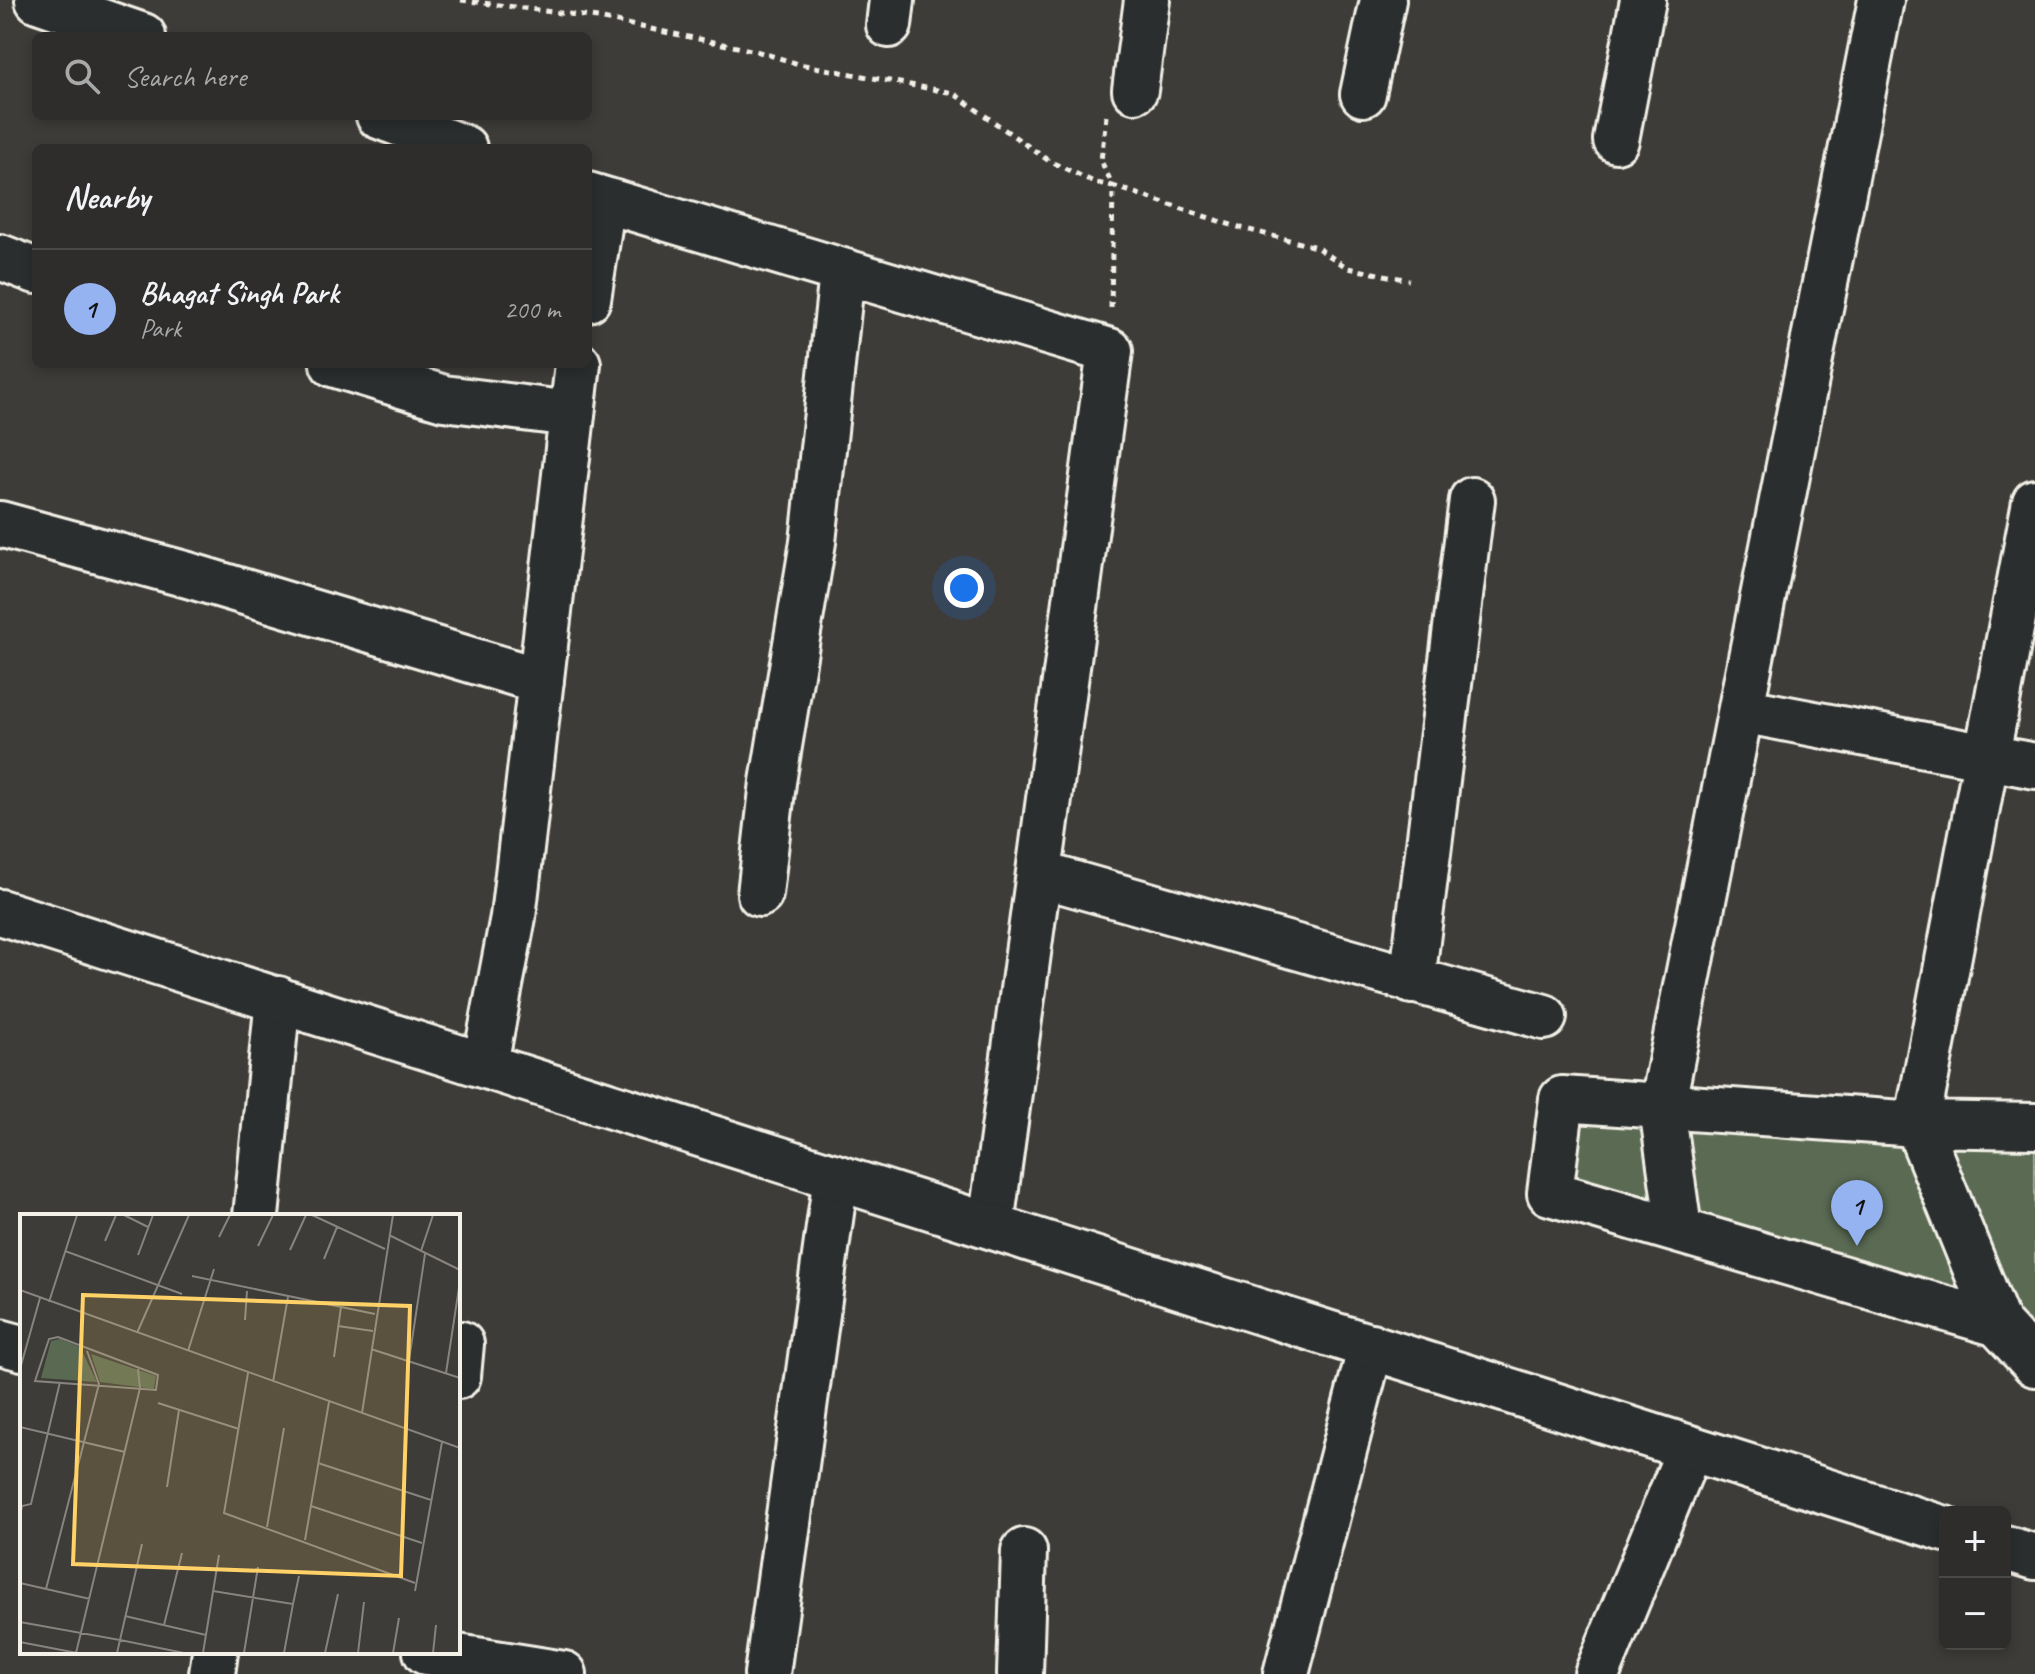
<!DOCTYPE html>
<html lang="en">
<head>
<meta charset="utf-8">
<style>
	:root { --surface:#2e2d2b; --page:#363533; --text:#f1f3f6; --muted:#a7a8a9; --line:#494947; --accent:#95b2f1 }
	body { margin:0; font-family:Caveat,sans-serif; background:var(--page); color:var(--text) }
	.controls { position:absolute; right:24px; bottom:24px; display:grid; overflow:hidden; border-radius:12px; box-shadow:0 4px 12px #0003 }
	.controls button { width:72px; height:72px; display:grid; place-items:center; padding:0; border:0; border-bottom:2px solid var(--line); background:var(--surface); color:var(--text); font:40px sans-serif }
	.you { position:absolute; left:964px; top:588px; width:28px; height:28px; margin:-20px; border:6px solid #fff; border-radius:50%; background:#1a73e8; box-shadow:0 0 0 12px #1a73e833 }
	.badge { display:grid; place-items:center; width:52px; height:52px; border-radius:50%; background:var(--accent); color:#111; font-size:26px; font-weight:700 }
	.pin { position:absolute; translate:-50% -66px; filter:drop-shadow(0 2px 4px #0008) }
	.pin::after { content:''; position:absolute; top:42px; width:28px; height:24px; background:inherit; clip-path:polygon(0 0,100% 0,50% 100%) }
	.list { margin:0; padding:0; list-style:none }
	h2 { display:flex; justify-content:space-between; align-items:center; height:104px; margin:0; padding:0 32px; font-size:34px }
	h2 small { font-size:26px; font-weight:400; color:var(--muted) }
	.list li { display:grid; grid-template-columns:52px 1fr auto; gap:24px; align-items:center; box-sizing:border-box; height:120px; padding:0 32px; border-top:2px solid var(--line) }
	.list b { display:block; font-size:30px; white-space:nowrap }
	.list p { margin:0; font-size:26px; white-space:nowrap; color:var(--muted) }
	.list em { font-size:26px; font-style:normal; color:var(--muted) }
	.icon { flex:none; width:44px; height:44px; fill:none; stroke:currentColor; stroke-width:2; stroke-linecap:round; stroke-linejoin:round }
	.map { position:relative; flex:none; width:2035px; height:1674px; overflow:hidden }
	.search { position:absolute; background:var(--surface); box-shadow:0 4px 12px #0003; left:32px; top:32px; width:560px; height:88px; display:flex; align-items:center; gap:20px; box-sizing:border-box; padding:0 28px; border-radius:12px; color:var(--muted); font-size:30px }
	.panel { position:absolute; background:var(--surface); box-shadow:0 4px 12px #0003; left:32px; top:144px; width:560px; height:224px; border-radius:12px }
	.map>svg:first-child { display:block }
</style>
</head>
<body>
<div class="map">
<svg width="2035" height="1674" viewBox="0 0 2035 1674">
	<rect width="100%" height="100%" fill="#3e3c39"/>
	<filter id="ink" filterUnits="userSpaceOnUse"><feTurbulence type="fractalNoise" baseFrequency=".0125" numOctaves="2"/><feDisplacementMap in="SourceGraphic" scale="16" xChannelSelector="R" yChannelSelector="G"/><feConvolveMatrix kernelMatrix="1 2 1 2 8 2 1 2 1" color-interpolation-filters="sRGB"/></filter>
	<g filter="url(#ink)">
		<path fill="#5a6a52" stroke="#a7ae9d" stroke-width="2" d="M1575,1107L1907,1138L1971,1307L1563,1184Z
			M1929,1134L2035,1139V1348L2007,1317Z"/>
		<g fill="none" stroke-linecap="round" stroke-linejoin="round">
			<g stroke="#f4f1e8" stroke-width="50">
				<path id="minor" d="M38,0L143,36
					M889,25L892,0
					M1135,90L1147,0
					M1363,94L1383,0
					M379,116L464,148
					M1616,140L1643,0
					M588,195L1110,351L991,1225
					M0,257L36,271
					M588,299L603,201
					M333,364L444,398L571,414
					M2035,502L1917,1124L1998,1324L2035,1364
					M0,524L188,575L541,681
					M1741,710L2035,766
					M1039,874L1544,1017
					M760,894L773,782L813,542L842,273
					M1412,981L1472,500
					M485,1064L513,917L578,364
					M256,1216L278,999
					M1679,1229L1662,1108L1881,0
					M1998,1324L1550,1193L1562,1099L1917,1124L2035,1126
					M0,1342L22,1348
					M458,1376L461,1344
					M426,1652L564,1674
					M212,1674L215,1652
					M767,1674L836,1177
					M1020,1674L1024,1551
					M1286,1674L1371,1346
					M1597,1674L1690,1448"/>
			</g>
			<g stroke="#f4f1e8" stroke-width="50">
				<path id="tertiary" d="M0,912L1945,1529
					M2005,1548L2035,1557"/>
			</g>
			<path stroke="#f4f1e8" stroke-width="5" stroke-dasharray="6 6" stroke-linecap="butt" d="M461,0L598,18L756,51L799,64L953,93L1049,161L1096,183L1113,186L1111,312
				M1106,116L1101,161L1113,186L1234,226L1316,247L1348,268L1409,280"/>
			<use href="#minor" stroke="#2a2d2e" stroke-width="44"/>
			<use href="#tertiary" stroke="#2a2d2e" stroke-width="44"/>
		</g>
	</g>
	<g transform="translate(20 1214)">
		<rect width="440" height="440" fill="#3e3c39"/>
		<path d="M40,125L60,133L77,168L21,164L31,127ZM71,140L136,162L134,175L80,168Z" fill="#5a6a52"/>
		<path fill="none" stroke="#87847f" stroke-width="2" d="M104,1L128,13M292,1L365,35M369,21L440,56M199,23L210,1M85,27L96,1M238,32L253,1M270,36L286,1M45,37L162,80M401,37L413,1M118,41L133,1M304,45L317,13M172,62L355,100M0,76L440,234M29,88L57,1M225,106L227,77M318,112L353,117M117,119L169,1M38,123L138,161L136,176L15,167L29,125ZM351,135L440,164M168,137L194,55M314,143L321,93M389,146L405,40M0,155L20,84M228,159L204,299L395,369M426,159L440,67M253,168L268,83M138,189L219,215M342,199L373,1M0,213L105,238M298,249L411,286M147,273L159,196M291,292L402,329M0,302L2,292L11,290L40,168M247,313L264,214M285,326L309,188M122,330L100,426L164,439M0,369L70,385M26,375L79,170L67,137M193,377L273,390L264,439M395,377L422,228M273,390L279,362M105,402L186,421M0,408L100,426L97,439M144,411L162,339M0,428L57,439M56,439L120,174L118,155M183,439L199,341M224,439L238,353M305,439L318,380M338,439L344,388M373,439L379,404M413,439L416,411"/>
		<path fill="#ffd166" fill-opacity="0.15" stroke="#ffd166" stroke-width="4" d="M63,81L390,92L381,362L53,350Z"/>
		<rect width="440" height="440" fill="none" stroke="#f4f1e8" stroke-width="4"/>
	</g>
</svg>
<div class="controls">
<button>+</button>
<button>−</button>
</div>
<div class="you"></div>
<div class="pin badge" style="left:1857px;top:1246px">1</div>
<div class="search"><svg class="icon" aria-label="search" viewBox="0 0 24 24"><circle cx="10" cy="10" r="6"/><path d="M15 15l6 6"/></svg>Search here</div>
<section class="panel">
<h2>Nearby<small></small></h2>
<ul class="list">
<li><span class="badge">1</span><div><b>Bhagat Singh Park</b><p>Park</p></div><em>200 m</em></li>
</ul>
</section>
</div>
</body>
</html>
